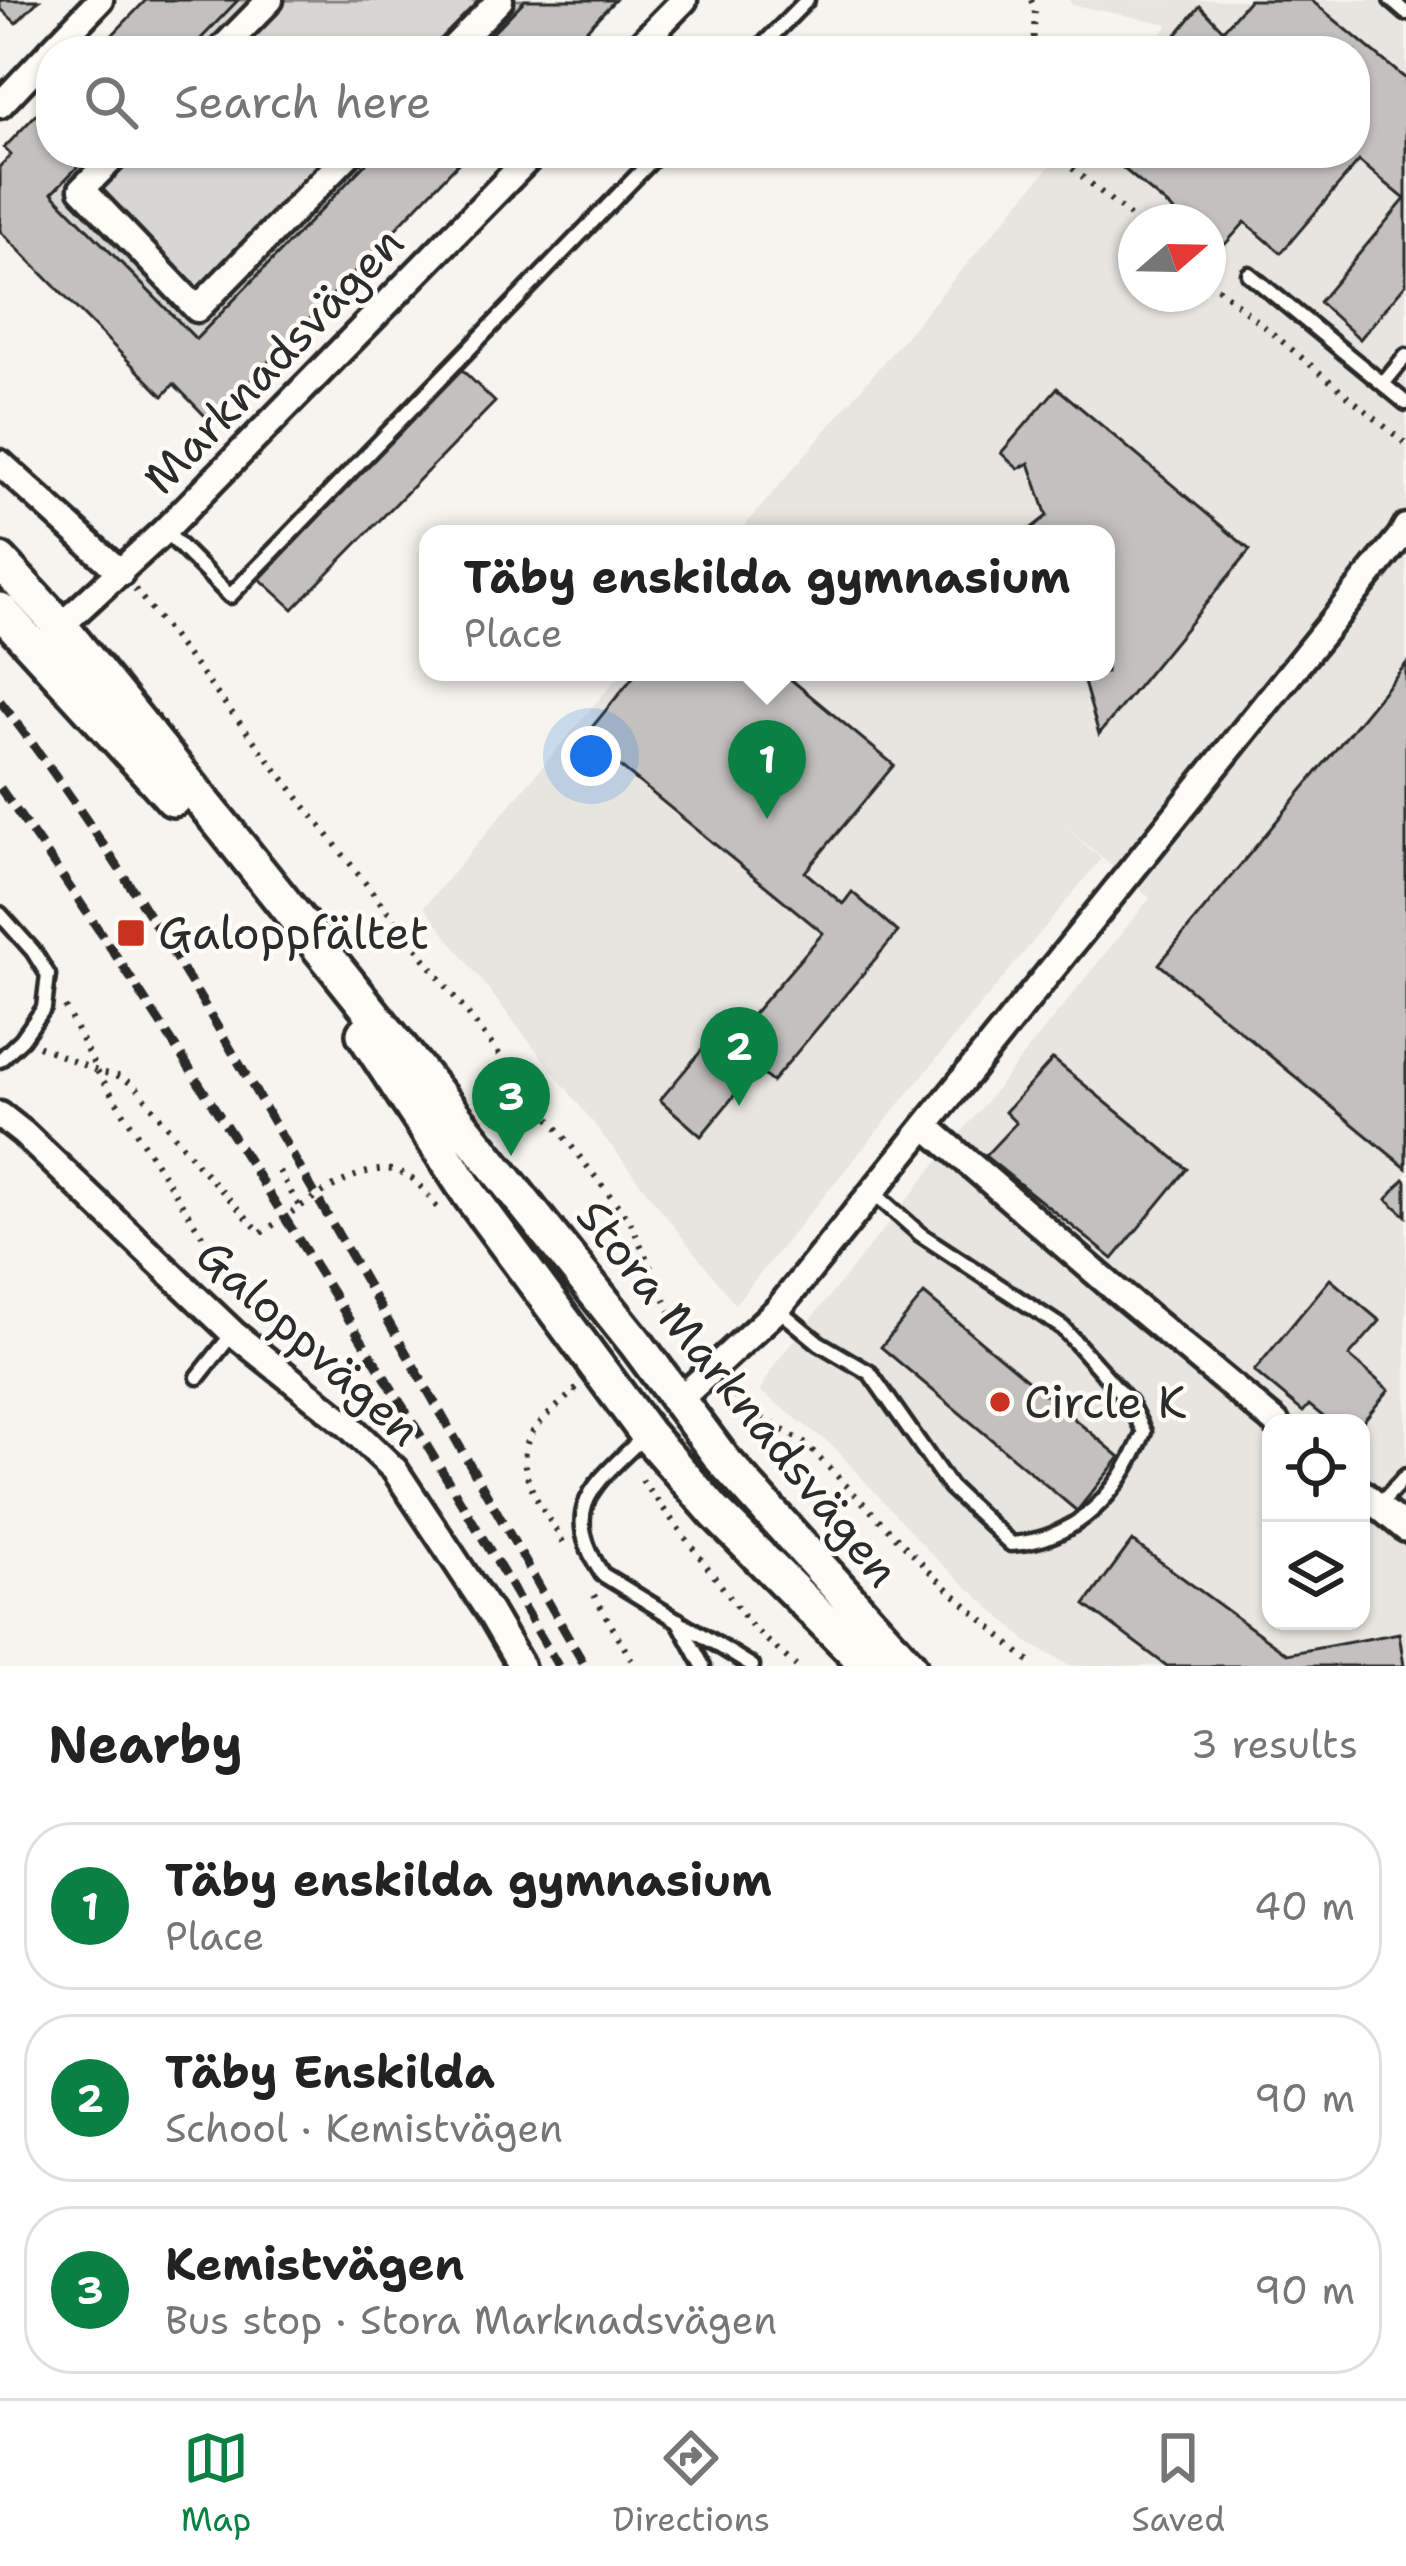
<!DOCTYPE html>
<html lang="en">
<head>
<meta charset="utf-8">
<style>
	:root { --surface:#fff; --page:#f2f2f2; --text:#222; --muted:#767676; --line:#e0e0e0; --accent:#0b8043 }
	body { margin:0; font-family:"Shantell Sans",sans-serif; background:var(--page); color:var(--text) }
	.controls { position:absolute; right:36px; bottom:36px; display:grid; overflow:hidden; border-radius:24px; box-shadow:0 3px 9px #0004 }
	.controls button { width:108px; height:108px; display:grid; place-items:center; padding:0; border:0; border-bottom:3px solid var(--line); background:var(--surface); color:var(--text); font:60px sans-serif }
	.compass { position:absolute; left:1118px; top:204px; width:108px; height:108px; border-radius:50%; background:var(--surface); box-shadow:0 3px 9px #0004; rotate:70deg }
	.you { position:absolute; left:591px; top:756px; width:42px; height:42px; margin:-30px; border:9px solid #fff; border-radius:50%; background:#1a73e8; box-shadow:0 0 0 18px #1a73e833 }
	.badge { display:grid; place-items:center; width:78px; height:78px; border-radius:50%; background:var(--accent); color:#fff; font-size:39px; font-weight:700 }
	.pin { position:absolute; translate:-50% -99px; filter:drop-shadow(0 3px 6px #0008) }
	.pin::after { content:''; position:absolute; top:63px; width:42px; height:36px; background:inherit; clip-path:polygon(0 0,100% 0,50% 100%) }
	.popup { position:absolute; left:419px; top:525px; width:696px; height:156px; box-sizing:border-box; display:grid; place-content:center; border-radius:24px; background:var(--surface); filter:drop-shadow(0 3px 9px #0005); font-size:39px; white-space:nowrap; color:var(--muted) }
	.popup b { font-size:45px; color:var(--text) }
	.popup::after { content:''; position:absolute; left:50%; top:100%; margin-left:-24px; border:24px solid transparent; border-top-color:var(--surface) }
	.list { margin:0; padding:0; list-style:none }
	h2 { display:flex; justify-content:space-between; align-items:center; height:156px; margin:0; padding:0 48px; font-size:51px }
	h2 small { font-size:39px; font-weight:400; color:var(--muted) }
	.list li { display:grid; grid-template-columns:78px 1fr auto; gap:36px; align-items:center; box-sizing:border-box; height:168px; margin:0 24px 24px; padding:0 24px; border:3px solid var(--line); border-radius:48px }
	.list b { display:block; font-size:45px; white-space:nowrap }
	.list p { margin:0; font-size:39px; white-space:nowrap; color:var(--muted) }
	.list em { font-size:39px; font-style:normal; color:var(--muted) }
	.icon { flex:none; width:66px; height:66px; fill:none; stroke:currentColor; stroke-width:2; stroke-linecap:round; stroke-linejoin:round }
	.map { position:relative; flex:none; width:1406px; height:1666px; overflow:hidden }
	.search { position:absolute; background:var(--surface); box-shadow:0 3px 9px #0004; left:36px; right:36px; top:36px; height:132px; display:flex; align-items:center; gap:30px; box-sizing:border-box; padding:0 42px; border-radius:48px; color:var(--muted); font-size:45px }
	.sheet { height:732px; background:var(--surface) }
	nav { display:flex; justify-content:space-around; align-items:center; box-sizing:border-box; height:168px; border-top:3px solid var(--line); background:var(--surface); font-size:33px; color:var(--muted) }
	nav a { display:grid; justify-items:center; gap:6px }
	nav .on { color:var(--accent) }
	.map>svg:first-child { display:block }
</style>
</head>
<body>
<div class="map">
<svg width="1406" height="1666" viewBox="0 0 1406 1666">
	<rect width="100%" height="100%" fill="#f5f4ef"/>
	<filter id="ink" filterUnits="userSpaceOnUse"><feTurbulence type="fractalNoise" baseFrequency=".00833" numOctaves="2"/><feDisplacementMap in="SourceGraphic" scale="24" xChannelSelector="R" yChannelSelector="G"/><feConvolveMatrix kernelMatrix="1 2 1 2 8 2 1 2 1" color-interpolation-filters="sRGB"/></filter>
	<g filter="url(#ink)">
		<path fill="#e6e5e0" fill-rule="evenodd" d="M1068,0H1406V1666H1071L1030,1644L932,1555L834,1447L760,1391L775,1364L1150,898L1060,822L1101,859L735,1304L424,907L622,672H1106V534H738L1061,153H1355V51H1147L1169,24L1073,5ZM1136,222H1208V294H1136ZM1271,1423H1361V1621H1271Z"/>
		<path fill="#d7d6d2" stroke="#81807e" stroke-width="3" d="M238,0H525L475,51H189Z
			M91,153H376L196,339L52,193Z"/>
		<path fill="#c2c1be" stroke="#2b2b2b" stroke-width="3" d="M0,0H39L16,23L0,8Z
			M146,0H238L189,51H97Z
			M525,0H615L566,51H475Z
			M1249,0H1311L1406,79V284L1360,339L1319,302L1405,199L1359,161L1281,253L1245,222L1220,250L1208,240V222H1187L1105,153H1355V51H1163L1200,6L1223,30Z
			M51,99V153H91L52,193L196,339L376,153H468L211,422L174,384L163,396L0,231V166L11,155L4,148Z
			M459,367L495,402L293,609L260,579Z
			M1057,388L1250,550L1099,734L1081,672H1106V534H1024L1047,516L1029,463L1018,469L1001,453Z
			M1406,664V1168L1159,964Z
			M637,672H782L894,765L805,872L843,904L852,892L898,932L772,1082L756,1069L701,1136L660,1100L711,1039L723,1049L823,933L584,737Z
			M1053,1059L1187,1169L1113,1259L985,1156L1016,1123L1005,1112Z
			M1404,1179L1406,1181V1216L1387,1199Z
			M1330,1279L1380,1321L1349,1356L1389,1390L1361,1424L1331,1423L1309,1405L1303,1412L1254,1371Z
			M924,1294L1120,1457L1077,1511L881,1347Z
			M1132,1541L1287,1654L1399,1633L1404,1666H1167L1085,1605Z"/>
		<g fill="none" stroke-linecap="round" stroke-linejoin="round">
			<g stroke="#2b2b2b" stroke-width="21">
				<path id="lane" d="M1391,0L1406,13
					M757,51L807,0
					M1249,274L1406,403
					M1383,384L1406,356
					M165,531L230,596L659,153
					M0,914L33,951L48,975L44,1008L22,1039L0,1060
					M778,1309L819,1343L870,1373L950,1487L1011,1544C1078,1540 1120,1492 1144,1432L1129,1402L1063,1328L920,1234L873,1192
					M198,1377L233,1333
					M643,1437C596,1484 558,1506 602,1574L752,1666
					M1378,1506L1406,1476
					M678,1620L703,1666"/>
			</g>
			<g stroke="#2b2b2b" stroke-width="33">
				<path id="street" d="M51,51L100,0
					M220,51L270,0
					M450,51L500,0
					M634,51L684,0
					M0,105L51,51
					M118,153L82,189L197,309L350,153
					M0,463L121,573
					M52,634L165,530L534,153
					M0,1115L23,1133L233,1333L349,1426L395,1470L490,1613L521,1666
					M926,1126L1117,1291L1276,1423
					M679,1400L778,1309L1401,536L1406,527
					M1361,1492L1406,1529"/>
			</g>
			<g stroke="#2b2b2b" stroke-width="42">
				<path id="secondary" d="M0,561L61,627L224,828L635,1342L722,1459L909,1666
					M0,610L173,799
					M364,1034L470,1195L647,1434L715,1512L869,1666"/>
			</g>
			<path stroke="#2b2b2b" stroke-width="6" stroke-dasharray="3 9" stroke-linecap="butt" d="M1031,0L1035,9L1033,51
				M1054,153L1137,222
				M1208,280L1406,444
				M135,589L630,1221L671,1313L697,1348
				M65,1007L97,1071L251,1312
				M38,1046L97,1071L122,1077L138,1089L196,1163L261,1233C294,1213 360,1157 400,1172C418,1179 430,1198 441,1213
				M279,1171L300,1208
				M727,1386L741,1405L806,1444L935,1577L1034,1666
				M642,1480L753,1628L796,1666
				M563,1542C544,1509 507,1467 534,1430C545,1416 561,1403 575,1390L577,1393
				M594,1595L635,1666"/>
			<use href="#lane" stroke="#fdfcf7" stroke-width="12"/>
			<use href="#street" stroke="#fdfcf7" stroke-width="24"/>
			<use href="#secondary" stroke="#fdfcf7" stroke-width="33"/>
			<path stroke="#2b2b2b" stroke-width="9" stroke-dasharray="18 9" stroke-linecap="butt" d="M0,701C114,848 207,1007 300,1168C396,1334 490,1500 585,1666
				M0,788C89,911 171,1039 253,1168C358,1332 460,1497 558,1666"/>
		</g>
	</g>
	<g fill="#c8321e" stroke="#fdfcf7" stroke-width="4.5">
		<rect x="116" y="918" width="30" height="30" rx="6"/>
		<circle cx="1000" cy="1402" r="12"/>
	</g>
	<g text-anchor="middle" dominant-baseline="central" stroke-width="9" stroke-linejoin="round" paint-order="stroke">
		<g font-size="45" fill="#2b2b2b" stroke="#fdfcf7">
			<text transform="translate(273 360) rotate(-46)">Marknadsvägen</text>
			<text transform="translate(309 1342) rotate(42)">Galoppvägen</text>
			<text transform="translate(738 1393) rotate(51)">Stora Marknadsvägen</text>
		</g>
		<g font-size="45" fill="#2b2b2b" stroke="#fdfcf7" text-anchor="start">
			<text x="158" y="933">Galoppfältet</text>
			<text x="1024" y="1402">Circle K</text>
		</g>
	</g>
</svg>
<div class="controls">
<button><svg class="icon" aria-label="locate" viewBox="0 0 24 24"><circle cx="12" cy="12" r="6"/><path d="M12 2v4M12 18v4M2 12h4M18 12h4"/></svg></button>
<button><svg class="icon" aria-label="layers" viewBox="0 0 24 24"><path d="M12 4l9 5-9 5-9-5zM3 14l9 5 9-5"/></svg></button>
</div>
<svg class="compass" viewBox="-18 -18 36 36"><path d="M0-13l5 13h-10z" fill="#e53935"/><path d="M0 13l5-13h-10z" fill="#767676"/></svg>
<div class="you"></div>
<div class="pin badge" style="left:767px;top:819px">1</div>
<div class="popup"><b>Täby enskilda gymnasium</b>Place</div>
<div class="pin badge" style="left:739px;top:1106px">2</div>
<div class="pin badge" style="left:511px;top:1156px">3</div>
<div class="search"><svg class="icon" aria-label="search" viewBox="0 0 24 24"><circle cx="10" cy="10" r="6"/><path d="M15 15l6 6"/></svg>Search here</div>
</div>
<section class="sheet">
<h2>Nearby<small>3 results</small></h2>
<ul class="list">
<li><span class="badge">1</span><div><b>Täby enskilda gymnasium</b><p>Place</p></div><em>40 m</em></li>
<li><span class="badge">2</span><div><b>Täby Enskilda</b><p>School · Kemistvägen</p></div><em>90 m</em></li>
<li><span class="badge">3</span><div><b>Kemistvägen</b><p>Bus stop · Stora Marknadsvägen</p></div><em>90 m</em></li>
</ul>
</section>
<nav>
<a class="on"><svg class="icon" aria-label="map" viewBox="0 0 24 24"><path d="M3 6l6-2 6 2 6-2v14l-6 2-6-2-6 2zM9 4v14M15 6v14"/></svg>Map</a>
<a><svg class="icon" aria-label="directions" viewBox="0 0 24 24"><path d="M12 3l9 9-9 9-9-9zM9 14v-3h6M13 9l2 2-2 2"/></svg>Directions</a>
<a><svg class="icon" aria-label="saved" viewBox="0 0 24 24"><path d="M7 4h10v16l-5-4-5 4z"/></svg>Saved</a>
</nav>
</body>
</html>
